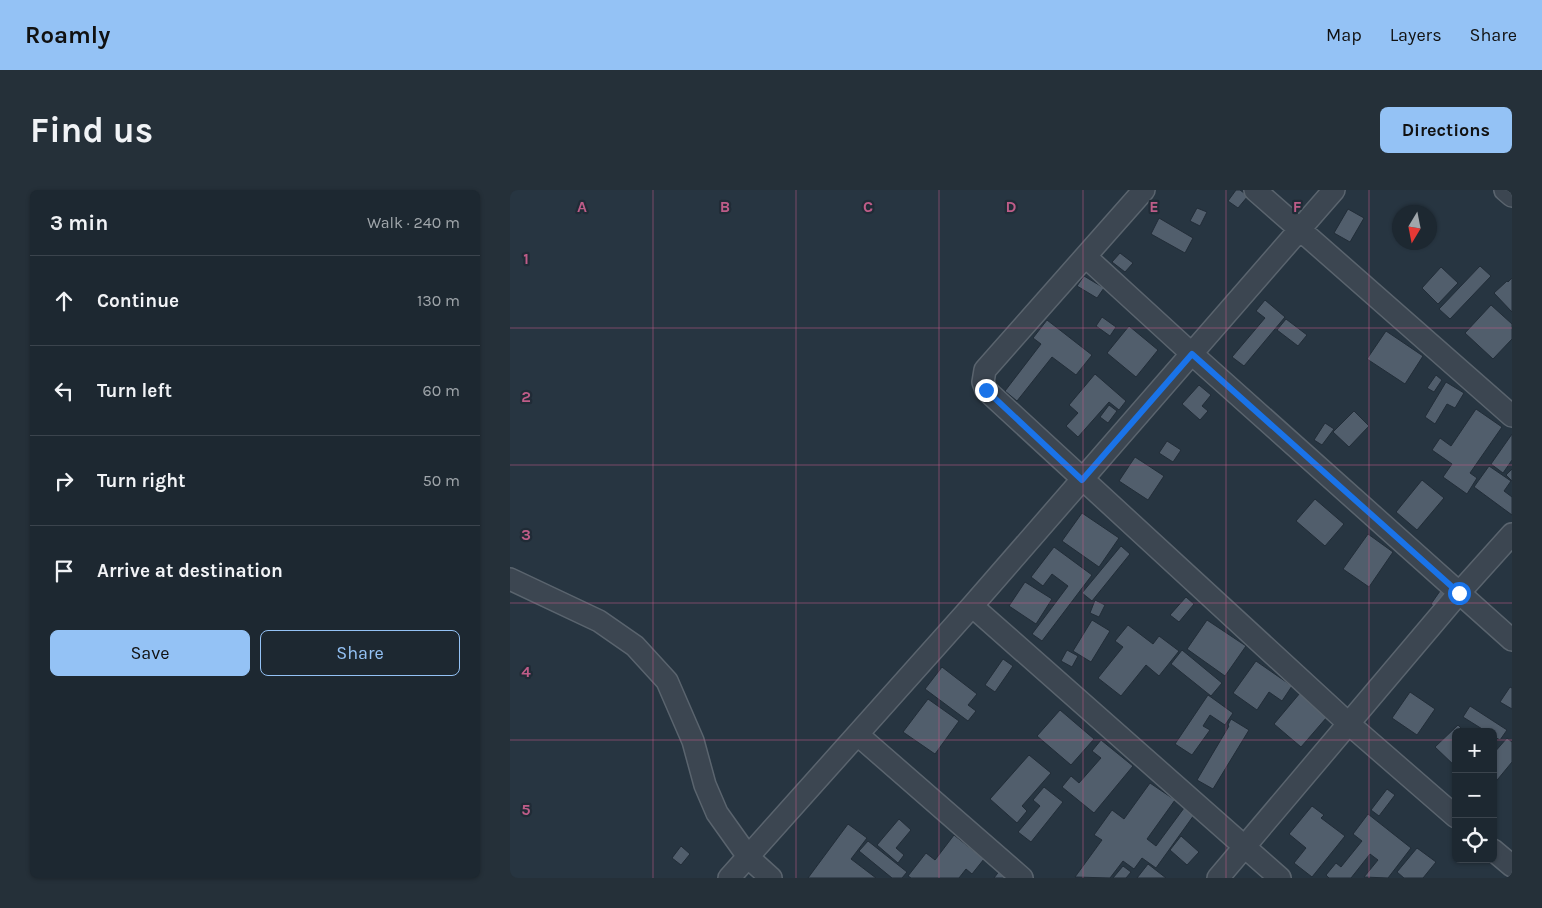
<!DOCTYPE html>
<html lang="en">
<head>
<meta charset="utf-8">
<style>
	:root { --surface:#1d2831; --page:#253039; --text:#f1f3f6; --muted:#a0a6ab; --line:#3b444d; --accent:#94c2f5 }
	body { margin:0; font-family:Karla,sans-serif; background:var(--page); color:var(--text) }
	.controls { position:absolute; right:15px; bottom:15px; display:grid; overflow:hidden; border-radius:8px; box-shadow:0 1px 4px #0004 }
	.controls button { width:45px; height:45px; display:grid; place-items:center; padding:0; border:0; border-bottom:1px solid var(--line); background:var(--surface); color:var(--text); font:25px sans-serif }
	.compass { position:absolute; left:882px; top:15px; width:45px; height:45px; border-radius:50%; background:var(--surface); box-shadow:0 1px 4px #0004; rotate:190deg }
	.stop { position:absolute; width:15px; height:15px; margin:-11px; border:4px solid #1a73e8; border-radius:50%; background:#fff }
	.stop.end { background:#1a73e8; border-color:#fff; box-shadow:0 1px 5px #0008 }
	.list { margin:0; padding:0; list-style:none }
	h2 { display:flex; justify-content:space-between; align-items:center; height:65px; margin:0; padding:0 20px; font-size:21px }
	h2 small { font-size:16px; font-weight:400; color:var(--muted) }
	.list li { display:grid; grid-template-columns:32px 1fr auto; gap:15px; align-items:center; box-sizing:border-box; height:90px; padding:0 20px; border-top:1px solid var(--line) }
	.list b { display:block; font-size:19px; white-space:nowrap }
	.list em { font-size:16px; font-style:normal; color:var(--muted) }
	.actions { display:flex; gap:10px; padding:15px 20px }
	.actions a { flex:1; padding:11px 0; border:1px solid var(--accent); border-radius:8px; text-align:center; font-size:18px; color:var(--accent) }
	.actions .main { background:var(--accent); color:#111 }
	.icon { flex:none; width:28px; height:28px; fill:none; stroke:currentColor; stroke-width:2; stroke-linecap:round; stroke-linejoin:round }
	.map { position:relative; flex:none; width:1002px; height:688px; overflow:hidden; border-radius:8px }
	header { display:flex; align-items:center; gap:30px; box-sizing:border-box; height:70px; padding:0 25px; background:var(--accent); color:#111 }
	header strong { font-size:24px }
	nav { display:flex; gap:28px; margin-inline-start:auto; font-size:18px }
	.intro { display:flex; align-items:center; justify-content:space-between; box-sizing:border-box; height:120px; padding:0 30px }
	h1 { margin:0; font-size:35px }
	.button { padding:12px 22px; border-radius:8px; background:var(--accent); color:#111; font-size:18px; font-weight:700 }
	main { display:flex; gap:30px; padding:0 30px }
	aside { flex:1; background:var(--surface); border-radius:8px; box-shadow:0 1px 4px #0004 }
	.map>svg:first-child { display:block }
</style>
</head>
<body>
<header>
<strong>Roamly</strong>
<nav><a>Map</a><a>Layers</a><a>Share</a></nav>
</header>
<div class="intro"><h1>Find us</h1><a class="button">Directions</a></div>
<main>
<aside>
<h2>3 min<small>Walk · 240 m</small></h2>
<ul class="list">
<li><svg class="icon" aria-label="ahead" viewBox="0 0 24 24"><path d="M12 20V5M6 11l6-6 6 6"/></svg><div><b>Continue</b></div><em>130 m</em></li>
<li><svg class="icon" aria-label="left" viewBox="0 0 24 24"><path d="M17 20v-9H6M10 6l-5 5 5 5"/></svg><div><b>Turn left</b></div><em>60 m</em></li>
<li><svg class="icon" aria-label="right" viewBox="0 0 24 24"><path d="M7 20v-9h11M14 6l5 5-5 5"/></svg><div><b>Turn right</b></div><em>50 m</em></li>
<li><svg class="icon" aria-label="arrive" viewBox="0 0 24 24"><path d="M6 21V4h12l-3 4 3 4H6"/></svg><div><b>Arrive at destination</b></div></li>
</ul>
<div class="actions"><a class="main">Save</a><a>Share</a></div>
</aside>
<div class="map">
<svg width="1002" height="688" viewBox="0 0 1002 688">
	<rect width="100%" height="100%" fill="#273541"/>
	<path fill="#515e6c" stroke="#222d38" d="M726,0H730L738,6L728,18L718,11Z
		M687,18L697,22L690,36L680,31Z
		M838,19L854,28L840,52L824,43Z
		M649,28L683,48L675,63L641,44Z
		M610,63L623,73L615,82L602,72Z
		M970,76L981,86L940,129L929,119Z
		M931,77L948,93L928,114L912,98Z
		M574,86L594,98L587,108L567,96Z
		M1002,88V122L984,103L997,91L998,92Z
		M755,110L775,127L734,176L722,167L755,128L746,121Z
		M981,115L1002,134V149L983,169L955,143Z
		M592,127L606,137L600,146L586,136Z
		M776,129L797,145L788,156L767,140Z
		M537,130L582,165L566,185L542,167L507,211L495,201L531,154L523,148Z
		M619,136L648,160L626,187L597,163Z
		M876,141L913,166L895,194L857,169Z
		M585,184L616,211L609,220L599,212L568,247L556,236L568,223L559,215Z
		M926,185L932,190L924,202L917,198Z
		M936,192L954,203L945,218L937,214L925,234L915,227Z
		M689,195L701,205L692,216L698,221L690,230L672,214Z
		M599,215L607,221L598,233L590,227Z
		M966,219L992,237L960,283L967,288L957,304L933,287L942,274L922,260L930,248L941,256Z
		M844,221L859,236L839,257L823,242Z
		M815,233L824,239L812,255L804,250Z
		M1002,244V270L993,283L981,274Z
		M657,251L671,260L663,272L649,263Z
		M625,267L654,286L638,310L609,291Z
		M979,276L1001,291L994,301L1002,307V325L964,297Z
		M1002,279V291L996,285Z
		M912,290L934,308L907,340L886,322Z
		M805,309L834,334L815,356L786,331Z
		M572,323L609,348L589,377L552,351Z
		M858,344L883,362L859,397L833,379Z
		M611,356L620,364L582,411L572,403Z
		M544,357L582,385L532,451L522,444L558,396L542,384L533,396L521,387Z
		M515,392L542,409L526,434L499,416Z
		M930,401L937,406L927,419L921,414Z
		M676,407L684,414L669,432L660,425Z
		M585,410L595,415L589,427L580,423Z
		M582,430L600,441L581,472L563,461Z
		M697,430L736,456L715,486L677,459Z
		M618,435L643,454L649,446L669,461L649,486L636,475L611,506L588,488L613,457L605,451Z
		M557,460L568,466L562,477L551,471Z
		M672,460L712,493L701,506L661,474Z
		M493,469L503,476L485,502L475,495Z
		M746,471L782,496L772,511L759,502L747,520L723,503Z
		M432,477L467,504L458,515L466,521L458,531L415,499Z
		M1000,497L1002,498V519L990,512Z
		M900,502L925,519L907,545L882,528Z
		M790,503L817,527L791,557L764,534Z
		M698,505L723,523L715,535L700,525L693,536L700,540L682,565L665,554Z
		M418,509L449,531L425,564L393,542Z
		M960,516L997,540L990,550L983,546V542H977L953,527Z
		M550,520L584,549L561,575L527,546Z
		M721,529L739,540L703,599L687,590L719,536L718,535Z
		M948,535L955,542H946V577L925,557Z
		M997,548L1002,552V572L983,595V564Z
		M591,550L623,576L584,623L552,597L561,586L569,593L591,568L582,561Z
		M519,565L541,583L512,616L517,621L507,633L480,609Z
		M640,593L665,610L637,649L646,656L674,618L684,625L646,678L632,668L624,679L613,671L600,688L565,687L592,650L584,645L602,620L614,629Z
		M534,597L553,612L521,652L508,642L530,616L523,610Z
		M877,599L885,605L869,626L861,620Z
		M802,616L814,625L811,628L835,646L802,687L784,673L796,658L779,644Z
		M858,624L901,658L878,688L854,687L868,670L860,664L841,688H819L816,685L826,673L831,677L852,651L843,644Z
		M389,629L401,640L386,658L394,665L388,673L367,655Z
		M338,634L357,648L341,669L366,688H298Z
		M444,645L474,669L462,684L456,679L449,688H401L398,686L416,663L425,670Z
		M671,646L689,662L677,675L660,660Z
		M358,651L397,682L392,688H382L349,661Z
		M171,656L180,664L171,675L162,668Z
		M907,658L926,672L913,688H894L887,682Z
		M638,674L656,688H627Z
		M613,676L621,682L616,688H603Z
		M490,680L500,688H484Z"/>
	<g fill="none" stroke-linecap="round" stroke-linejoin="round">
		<g stroke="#5a646e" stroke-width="24">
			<path id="minor" d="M634,0L475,180L473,192L476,200L839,534L946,627
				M745,0L1002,226
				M995,0L1002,6
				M576,67L682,164L1002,450
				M0,389L89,431L125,456L157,491L183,551L195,595L207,623L239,668L261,688
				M462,416L770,688
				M348,545L512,688
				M983,660L1002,676
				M219,688L462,416L824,0
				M708,688L949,403L1002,344"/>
		</g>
		<use href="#minor" stroke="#3c4651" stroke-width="21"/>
	</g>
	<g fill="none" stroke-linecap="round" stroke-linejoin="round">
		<path stroke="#1a73e8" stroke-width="6" d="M476,200L572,290L682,164L949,403"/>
	</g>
	<path fill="none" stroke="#be5c88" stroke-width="1" stroke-opacity="0.55" d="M143,0V688M286,0V688M429,0V688M573,0V688M716,0V688M859,0V688M0,138H1002M0,275H1002M0,413H1002M0,550H946M983,550H1002"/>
	<g font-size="16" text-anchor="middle" font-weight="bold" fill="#be5c88" stroke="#202b36" stroke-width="4.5" stroke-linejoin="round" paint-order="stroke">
		<text x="72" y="22">A</text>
		<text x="215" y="22">B</text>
		<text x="358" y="22">C</text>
		<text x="501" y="22">D</text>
		<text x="644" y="22">E</text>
		<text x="787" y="22">F</text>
		<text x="16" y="74">1</text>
		<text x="16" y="212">2</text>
		<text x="16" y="350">3</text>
		<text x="16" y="487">4</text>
		<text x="16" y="625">5</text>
	</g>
</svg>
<div class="controls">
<button>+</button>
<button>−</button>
<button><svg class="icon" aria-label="locate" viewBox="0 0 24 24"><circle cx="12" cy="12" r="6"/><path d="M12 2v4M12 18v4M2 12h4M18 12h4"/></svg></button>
</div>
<svg class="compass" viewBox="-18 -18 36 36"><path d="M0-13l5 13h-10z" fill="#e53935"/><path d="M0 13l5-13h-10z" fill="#a0a6ab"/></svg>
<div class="stop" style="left:949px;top:403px"></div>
<div class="stop end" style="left:476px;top:200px"></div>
</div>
</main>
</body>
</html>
